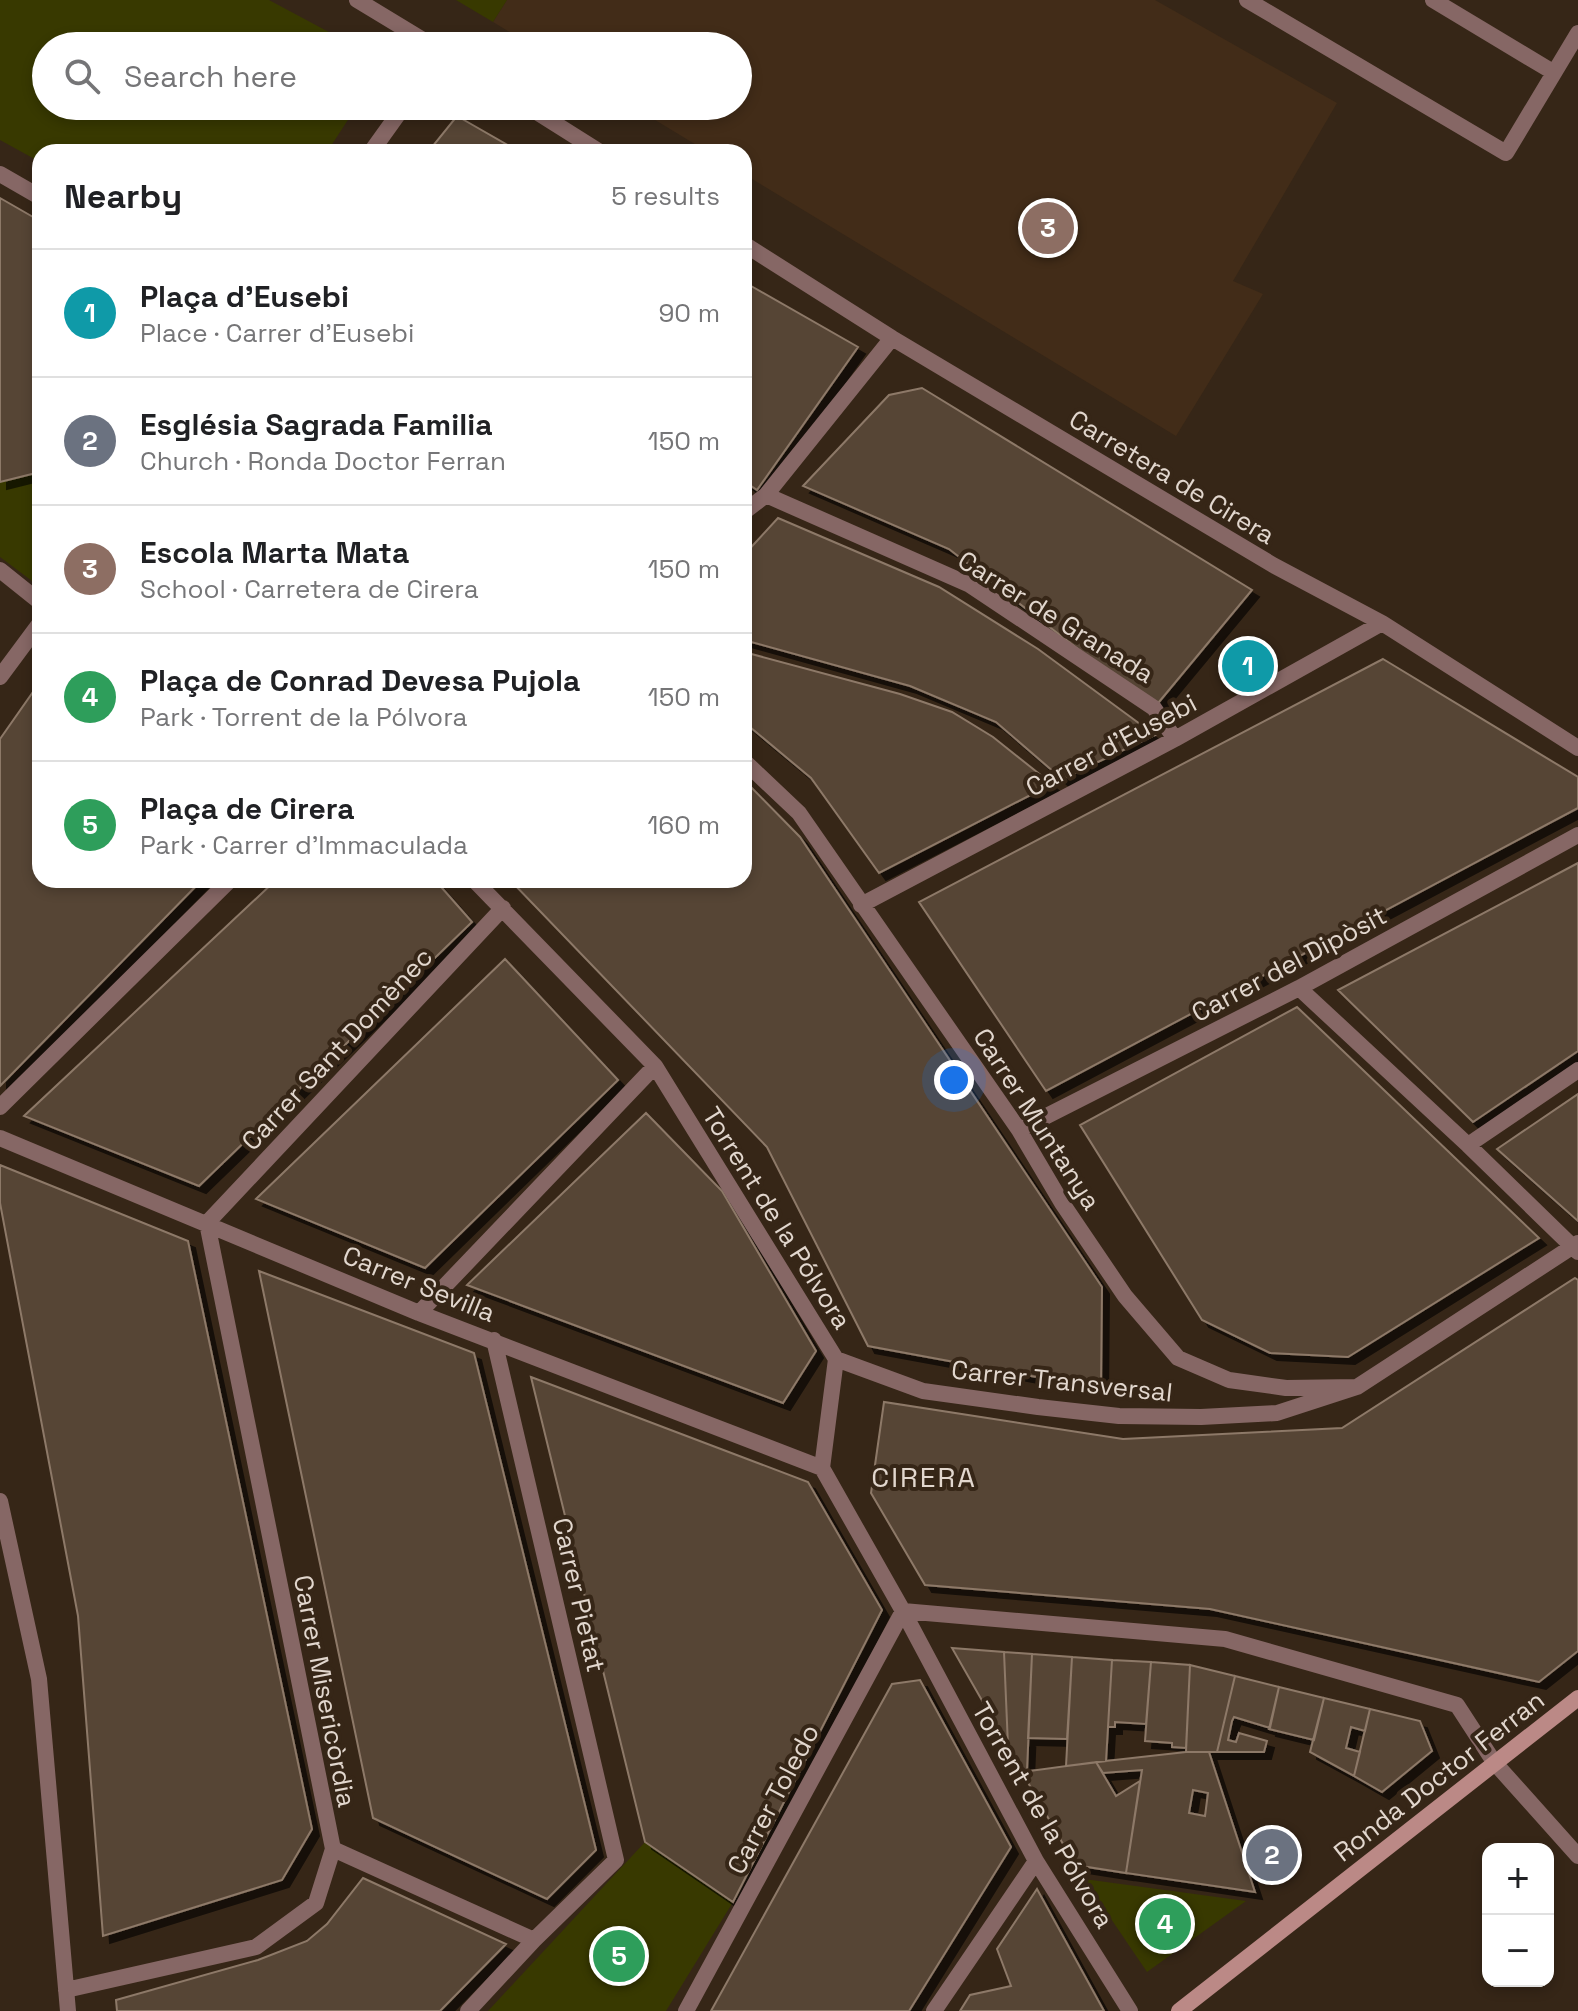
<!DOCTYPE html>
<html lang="en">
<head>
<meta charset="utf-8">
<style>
	:root { --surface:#fff; --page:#f2f2f2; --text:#202124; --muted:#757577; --line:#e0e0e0; --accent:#0f766e }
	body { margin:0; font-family:"Space Grotesk",sans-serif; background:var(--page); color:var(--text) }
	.controls { position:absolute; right:24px; bottom:24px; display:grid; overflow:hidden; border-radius:16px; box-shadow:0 4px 12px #0003 }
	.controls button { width:72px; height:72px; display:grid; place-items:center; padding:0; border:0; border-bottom:2px solid var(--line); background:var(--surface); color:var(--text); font:40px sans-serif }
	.you { position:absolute; left:954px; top:1080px; width:28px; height:28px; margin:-20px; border:6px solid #fff; border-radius:50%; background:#1a73e8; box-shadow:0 0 0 12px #1a73e833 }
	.badge { display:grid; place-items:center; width:52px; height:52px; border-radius:50%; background:var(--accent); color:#fff; font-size:26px; font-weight:700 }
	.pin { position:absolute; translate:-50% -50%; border:4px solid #fff; box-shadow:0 2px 8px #0006 }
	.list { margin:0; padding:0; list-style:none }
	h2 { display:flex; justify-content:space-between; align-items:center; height:104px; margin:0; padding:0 32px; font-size:34px }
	h2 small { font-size:26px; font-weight:400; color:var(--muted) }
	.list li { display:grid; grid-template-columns:52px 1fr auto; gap:24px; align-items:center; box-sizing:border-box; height:128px; padding:0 32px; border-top:2px solid var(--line) }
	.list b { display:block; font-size:30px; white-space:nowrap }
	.list p { margin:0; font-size:26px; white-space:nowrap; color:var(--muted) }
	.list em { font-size:26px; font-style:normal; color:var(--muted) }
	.icon { flex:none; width:44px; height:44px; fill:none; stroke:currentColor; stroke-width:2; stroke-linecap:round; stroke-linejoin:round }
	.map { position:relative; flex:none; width:1578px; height:2011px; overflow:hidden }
	.search { position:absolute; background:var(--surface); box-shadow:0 4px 12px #0003; left:32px; top:32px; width:720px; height:88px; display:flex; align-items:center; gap:20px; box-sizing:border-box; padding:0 28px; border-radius:44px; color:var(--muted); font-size:30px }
	.panel { position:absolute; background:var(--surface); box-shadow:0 4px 12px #0003; left:32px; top:144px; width:720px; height:744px; border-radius:24px }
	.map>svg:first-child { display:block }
</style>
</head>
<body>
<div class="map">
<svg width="1578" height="2011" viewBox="0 0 1578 2011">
	<defs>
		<filter id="shadow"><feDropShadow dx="7" dy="7" stdDeviation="0" flood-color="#0009"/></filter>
	</defs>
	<rect width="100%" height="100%" fill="#362617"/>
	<path fill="#422c18" d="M507,0H1155L1337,103L1233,281L1263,294L1176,436L744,174V152H708L632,106H738V46H533L493,22Z"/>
	<path fill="#383900" d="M0,0H269L355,46H46V106H357L327,152H40V162L0,140Z
		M456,0H507L493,22Z
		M40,472V579L36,584L0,557V482Z
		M645,1842L733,1902L666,2011H488Z
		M1084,1879L1246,1901L1147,1972Z"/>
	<path fill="#574536" stroke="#8d7968" stroke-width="2" fill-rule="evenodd" filter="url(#shadow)" d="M457,116L520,152H428Z
		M0,198L40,221V472L0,482Z
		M744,282L858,347L757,490L744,481Z
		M922,388L1252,590L1154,708L949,549L803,486L889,395Z
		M778,518L939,587L1038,649L1155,735L1062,779L996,722L910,686L744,640V555Z
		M744,652L900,694L952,712L993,737L1052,784L879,873L811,778L744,722Z
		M1383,659L1578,777V808L1046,1091L919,902Z
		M40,682V880H202L0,1086V739Z
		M744,780L800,837L1102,1287L1101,1389L868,1346L767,1147L510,880H744Z
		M1578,863V1051L1473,1122L1338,990Z
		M276,880H435L472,922L199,1186L24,1116Z
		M505,959L618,1080L425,1268L256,1199Z
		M1297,1007L1539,1238L1348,1357L1270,1353L1202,1320L1080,1125Z
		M1578,1094V1221L1497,1149Z
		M646,1113L722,1191L816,1351L783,1403L467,1285Z
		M0,1165L188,1241L312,1829L282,1880L103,1936L78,1616L0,1203Z
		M259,1271L474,1353L596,1850L547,1899L373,1818Z
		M1575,1278L1578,1280V1651L1539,1682L1210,1609L925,1585L871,1493L884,1402L1123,1439L1342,1428Z
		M531,1377L808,1482L882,1610L733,1902L645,1842Z
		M952,1648L1004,1652L1008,1746Z
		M1004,1652L1032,1654L1027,1771L1022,1772L1008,1746Z
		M1032,1654L1072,1657L1067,1739L1028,1738Z
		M1072,1657L1112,1660L1106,1761L1066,1766Z
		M1112,1660L1151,1662L1146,1724L1115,1722V1727H1108Z
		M1151,1662L1190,1665L1186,1748L1172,1747V1743L1145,1741Z
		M1190,1665L1235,1676L1217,1752H1186Z
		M1235,1676L1279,1687L1270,1728L1234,1717L1232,1721L1228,1740L1236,1742L1239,1733L1267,1741L1264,1752H1217Z
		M920,1680L1011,1847L909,2011H711L892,1684Z
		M1279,1687L1324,1698L1314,1740L1269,1729Z
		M1324,1698L1370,1709L1365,1731L1351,1727L1346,1748L1360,1752L1354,1776L1310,1752Z
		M1370,1709L1420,1721L1432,1751L1382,1792L1354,1776Z
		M1186,1752H1209L1255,1892L1126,1873L1142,1770L1103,1773L1096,1762ZM1193,1790L1208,1793L1205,1816L1189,1813Z
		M1096,1762L1116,1796L1140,1781L1126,1873L1075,1865L1022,1772Z
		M363,1878L506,1944L440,2011H117L116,2000L258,1960L307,1941L327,1924Z
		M1037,1889L1104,2011H960L970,1995L1011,1986L997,1949Z"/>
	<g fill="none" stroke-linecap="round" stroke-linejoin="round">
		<path stroke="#866765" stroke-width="16" d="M357,0L433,46
			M1247,0L1506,153L1578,33
			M1433,0L1553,72
			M527,106L600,152
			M371,152L404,106
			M0,174L40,197
			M744,244L892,338L1273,565L1382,623L1578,748
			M766,495L970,585L1154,708L1175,739
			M744,512L766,495L892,338
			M0,570L40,602
			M0,677L40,623
			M744,761L799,813L1019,1130L1062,1203L1125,1296L1178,1358L1229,1380L1286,1388L1357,1387
			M474,880L655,1066L836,1359L822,1468L903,1611L1036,1861L1130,2011
			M861,905L1175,739L1382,623
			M1299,988L1468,1145L1578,1252
			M0,1107L230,880
			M1019,1130L1299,988L1578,835
			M0,1138L419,1313L822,1468
			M1468,1145L1578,1070
			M419,1313L655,1066
			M836,1359L923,1391L1038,1407L1119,1416L1201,1417L1277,1413L1357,1387L1578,1243
			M0,1501L39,1679L68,2011
			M333,1849L534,1940
			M66,1990L256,1947L316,1903L333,1849L207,1223L503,908
			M468,2011L534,1940L616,1860L494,1340
			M686,2011L903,1611L1225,1639L1457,1705L1494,1762L1578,1856
			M934,2011L1036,1861"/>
		<path stroke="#bb8986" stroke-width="16" d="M1179,2011L1578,1698"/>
	</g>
	<g text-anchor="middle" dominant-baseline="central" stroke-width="8" stroke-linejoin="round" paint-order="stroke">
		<g font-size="26" fill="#e2d7ce" stroke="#362617">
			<text transform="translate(1172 477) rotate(31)">Carretera de Cirera</text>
			<text transform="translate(1056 617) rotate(32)">Carrer de Granada</text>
			<text transform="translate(1111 745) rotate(-28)">Carrer d'Eusebi</text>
			<text transform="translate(1289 964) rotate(-28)">Carrer del Dipòsit</text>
			<text transform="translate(337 1049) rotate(-47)">Carrer Sant Domènec</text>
			<text transform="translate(1037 1119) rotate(57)">Carrer Muntanya</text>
			<text transform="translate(777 1218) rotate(58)">Torrent de la Pólvora</text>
			<text transform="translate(419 1284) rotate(22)">Carrer Sevilla</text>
			<text transform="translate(1062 1381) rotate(6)">Carrer Transversal</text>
			<text transform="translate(579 1595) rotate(77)">Carrer Pietat</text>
			<text transform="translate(325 1691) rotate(79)">Carrer Misericòrdia</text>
			<text transform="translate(1439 1776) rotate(-38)">Ronda Doctor Ferran</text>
			<text transform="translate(773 1799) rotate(-62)">Carrer Toledo</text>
			<text transform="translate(1043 1815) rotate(60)">Torrent de la Pólvora</text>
		</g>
		<g font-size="28" letter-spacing="2" fill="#e2d7ce" stroke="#362617">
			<text x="924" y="1477">CIRERA</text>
		</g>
	</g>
</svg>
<div class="controls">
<button>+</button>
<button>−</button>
</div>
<div class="you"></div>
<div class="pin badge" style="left:1248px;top:666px;background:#0f9aa8">1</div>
<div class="pin badge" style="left:1272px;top:1855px;background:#6b7280">2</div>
<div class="pin badge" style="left:1048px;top:228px;background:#8d6e63">3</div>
<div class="pin badge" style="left:1165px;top:1924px;background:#2e9e5b">4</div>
<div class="pin badge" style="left:619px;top:1956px;background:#2e9e5b">5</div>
<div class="search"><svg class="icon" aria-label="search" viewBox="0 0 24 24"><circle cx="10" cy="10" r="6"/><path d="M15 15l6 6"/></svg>Search here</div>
<section class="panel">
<h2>Nearby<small>5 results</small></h2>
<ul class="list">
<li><span class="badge" style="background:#0f9aa8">1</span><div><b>Plaça d'Eusebi</b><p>Place · Carrer d'Eusebi</p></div><em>90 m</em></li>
<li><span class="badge" style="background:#6b7280">2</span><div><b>Església Sagrada Familia</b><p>Church · Ronda Doctor Ferran</p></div><em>150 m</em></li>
<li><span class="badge" style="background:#8d6e63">3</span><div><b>Escola Marta Mata</b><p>School · Carretera de Cirera</p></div><em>150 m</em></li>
<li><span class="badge" style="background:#2e9e5b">4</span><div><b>Plaça de Conrad Devesa Pujola</b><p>Park · Torrent de la Pólvora</p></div><em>150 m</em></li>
<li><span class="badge" style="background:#2e9e5b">5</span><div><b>Plaça de Cirera</b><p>Park · Carrer d'Immaculada</p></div><em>160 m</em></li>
</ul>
</section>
</div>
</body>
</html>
